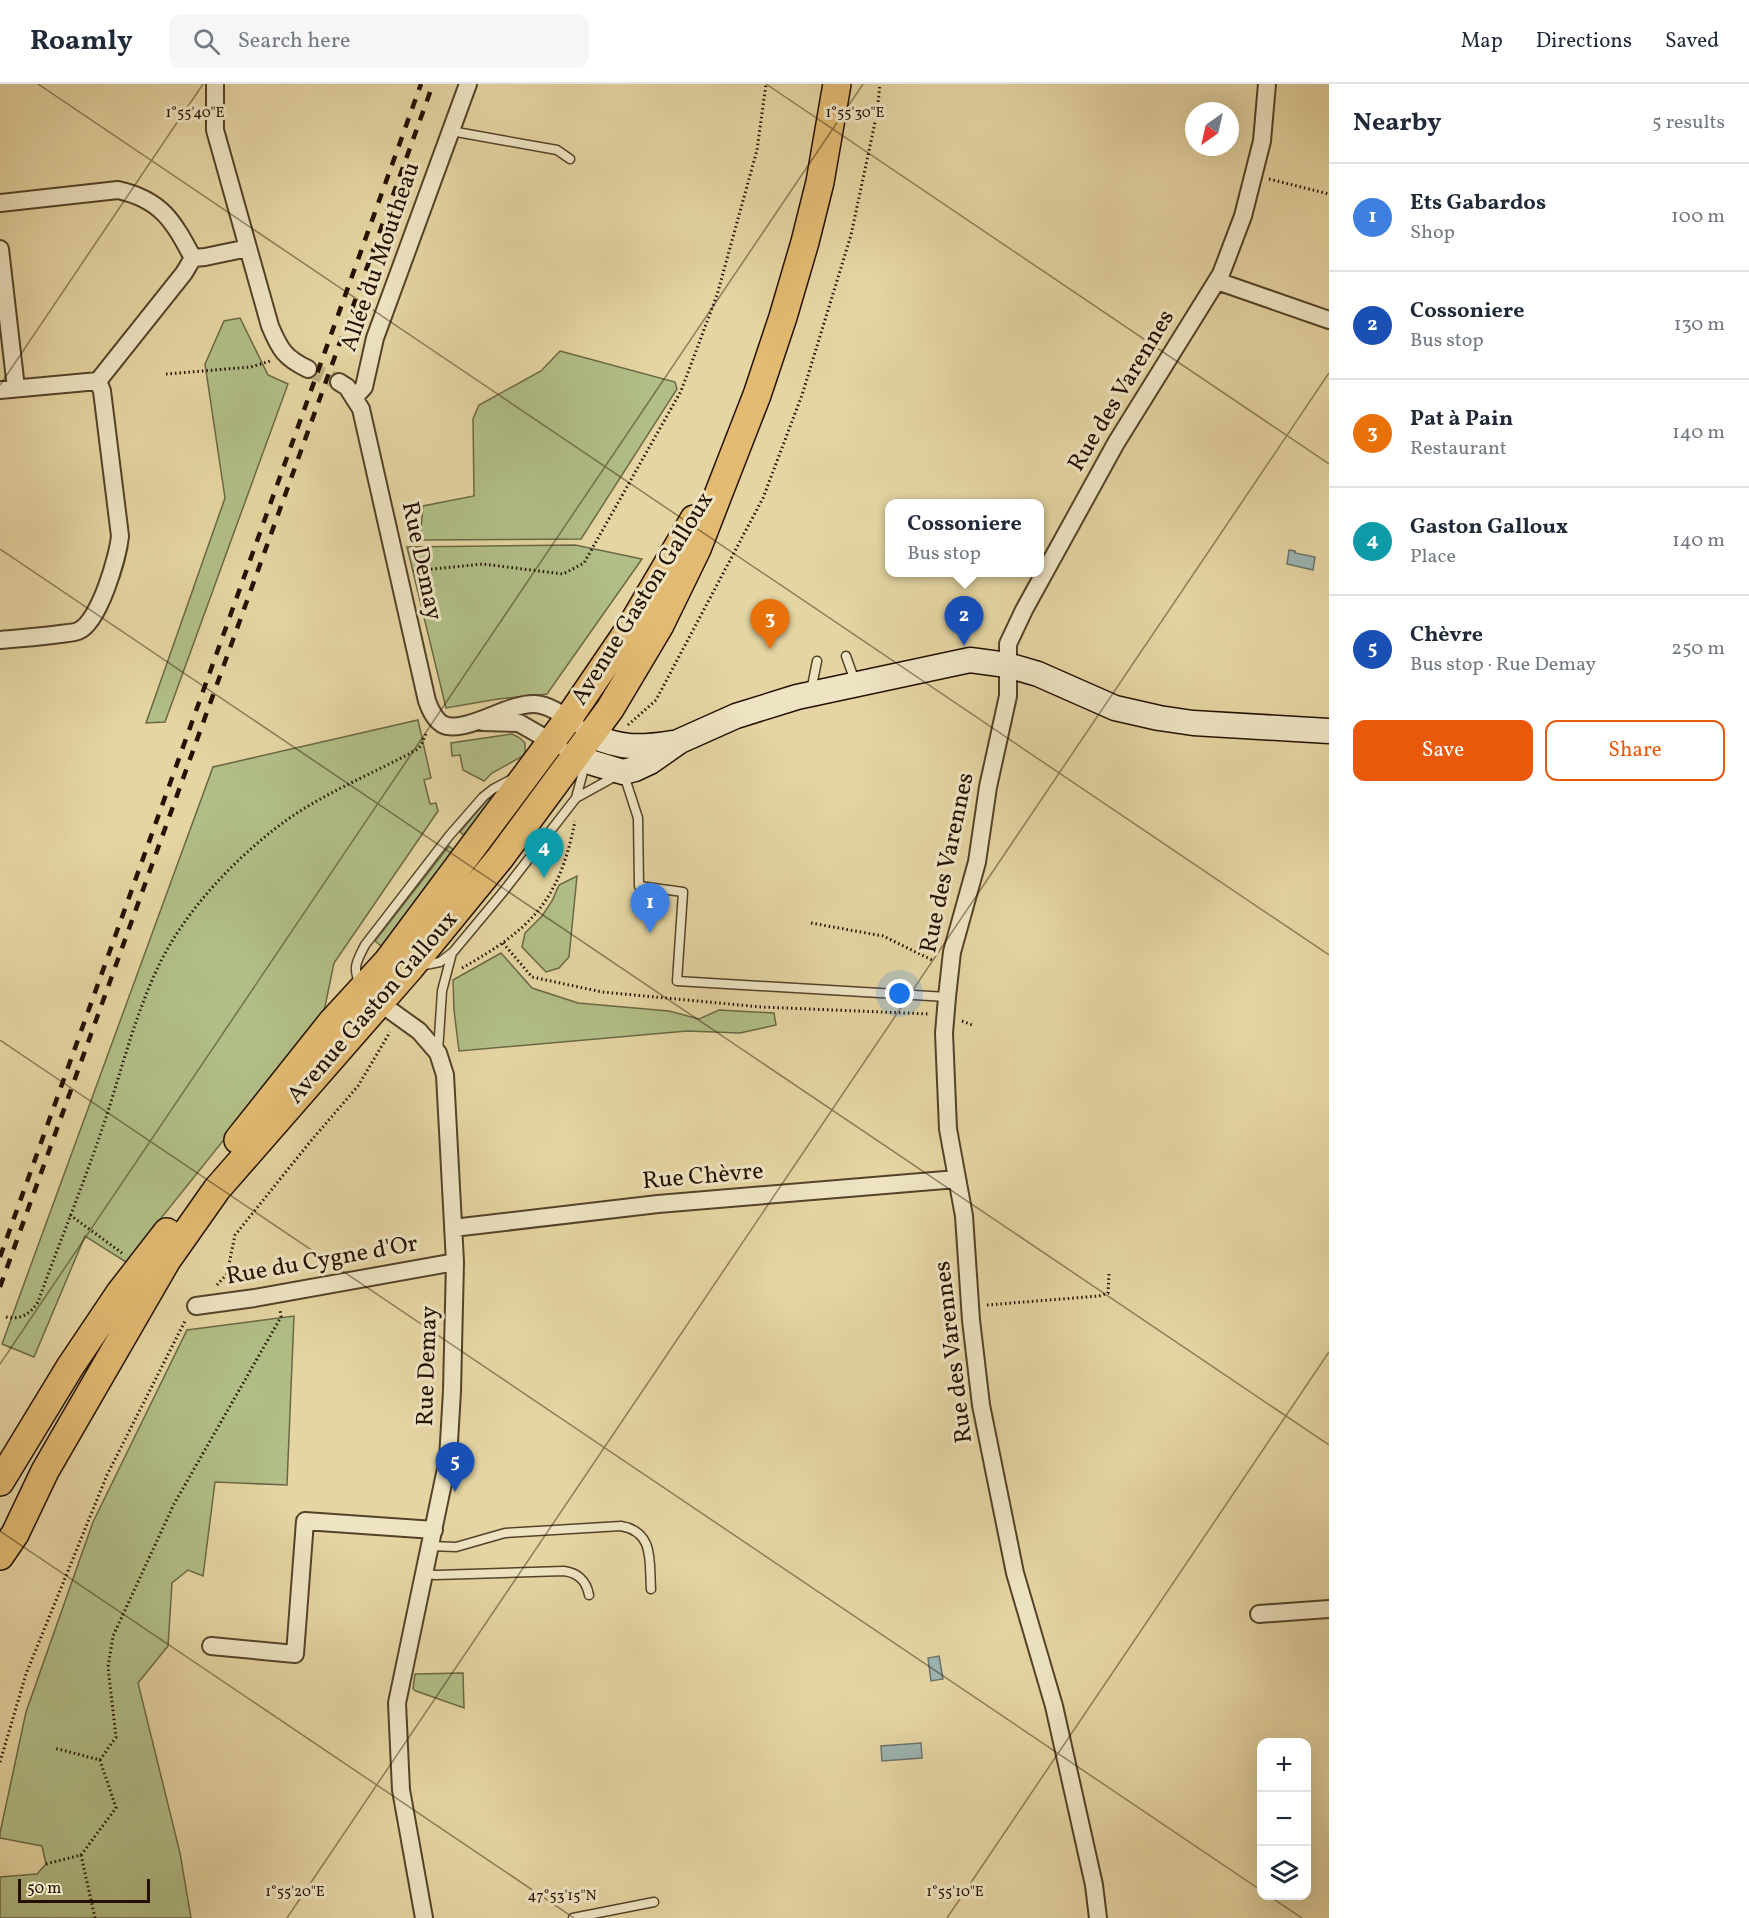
<!DOCTYPE html>
<html lang="en">
<head>
<meta charset="utf-8">
<style>
	:root { --surface:#fff; --page:#f6f6f7; --text:#1f2937; --muted:#747a83; --line:#e0e1e3; --accent:#ea580c }
	body { margin:0; font-family:Vollkorn,serif; background:var(--page); color:var(--text) }
	.controls { position:absolute; right:18px; bottom:18px; display:grid; overflow:hidden; border-radius:12px; box-shadow:0 6px 24px #0002 }
	.controls button { width:54px; height:54px; display:grid; place-items:center; padding:0; border:0; border-bottom:2px solid var(--line); background:var(--surface); color:var(--text); font:30px sans-serif }
	.compass { position:absolute; left:1185px; top:18px; width:54px; height:54px; border-radius:50%; background:var(--surface); box-shadow:0 6px 24px #0002; rotate:214deg }
	.scale { position:absolute; left:18px; bottom:15px; width:132px; box-sizing:border-box; padding-left:6px; border:3px solid #241100; border-top:0; font-size:16px; line-height:21px; white-space:nowrap; color:#241100; -webkit-text-stroke:4px #eee4c3; paint-order:stroke }
	.you { position:absolute; left:900px; top:910px; width:21px; height:21px; margin:-15px; border:4px solid #fff; border-radius:50%; background:#1a73e8; box-shadow:0 0 0 9px #1a73e833 }
	.badge { display:grid; place-items:center; width:39px; height:39px; border-radius:50%; background:var(--accent); color:#fff; font-size:20px; font-weight:700 }
	.pin { position:absolute; translate:-50% -50px; filter:drop-shadow(0 2px 3px #0008) }
	.pin::after { content:''; position:absolute; top:32px; width:21px; height:18px; background:inherit; clip-path:polygon(0 0,100% 0,50% 100%) }
	.popup { position:absolute; left:885px; top:415px; width:159px; height:78px; box-sizing:border-box; display:grid; place-content:center; border-radius:12px; background:var(--surface); filter:drop-shadow(0 2px 4px #0005); font-size:20px; white-space:nowrap; color:var(--muted) }
	.popup b { font-size:22px; color:var(--text) }
	.popup::after { content:''; position:absolute; left:50%; top:100%; margin-left:-12px; border:12px solid transparent; border-top-color:var(--surface) }
	.list { margin:0; padding:0; list-style:none }
	h2 { display:flex; justify-content:space-between; align-items:center; height:78px; margin:0; padding:0 24px; font-size:26px }
	h2 small { font-size:20px; font-weight:400; color:var(--muted) }
	.list li { display:grid; grid-template-columns:39px 1fr auto; gap:18px; align-items:center; box-sizing:border-box; height:108px; padding:0 24px; border-top:2px solid var(--line) }
	.list b { display:block; font-size:22px; white-space:nowrap }
	.list p { margin:0; font-size:20px; white-space:nowrap; color:var(--muted) }
	.list em { font-size:20px; font-style:normal; color:var(--muted) }
	.actions { display:flex; gap:12px; padding:18px 24px }
	.actions a { flex:1; padding:14px 0; border:2px solid var(--accent); border-radius:12px; text-align:center; font-size:21px; color:var(--accent) }
	.actions .main { background:var(--accent); color:#fff }
	.icon { flex:none; width:33px; height:33px; fill:none; stroke:currentColor; stroke-width:2; stroke-linecap:round; stroke-linejoin:round }
	.map { position:relative; flex:none; width:1329px; height:1834px; overflow:hidden }
	header { display:flex; align-items:center; gap:36px; box-sizing:border-box; height:84px; padding:0 30px; background:var(--surface); border-bottom:2px solid var(--line) }
	header strong { font-size:28px }
	nav { display:flex; gap:33px; margin-inline-start:auto; font-size:21px }
	.search { width:420px; height:54px; background:var(--page); display:flex; align-items:center; gap:15px; box-sizing:border-box; padding:0 21px; border-radius:12px; color:var(--muted); font-size:22px }
	main { display:flex }
	aside { flex:1; background:var(--surface) }
	.map>svg:first-child { display:block }
</style>
</head>
<body>
<header>
<strong>Roamly</strong>
<div class="search"><svg class="icon" aria-label="search" viewBox="0 0 24 24"><circle cx="10" cy="10" r="6"/><path d="M15 15l6 6"/></svg>Search here</div>
<nav><a>Map</a><a>Directions</a><a>Saved</a></nav>
</header>
<main>
<div class="map">
<svg width="1329" height="1834" viewBox="0 0 1329 1834">
	<rect width="100%" height="100%" fill="#e5d5a2"/>
	<filter id="stains"><feTurbulence type="fractalNoise" baseFrequency=".00333" numOctaves="4"/><feColorMatrix values="0 0 0 0 .2 0 0 0 0 .09 0 0 0 0 .02 0 0 0 .5 -.17"/></filter>
	<radialGradient id="worn" r=".72"><stop offset=".6" stop-color="#630" stop-opacity="0"/><stop offset="1" stop-color="#630" stop-opacity=".3"/></radialGradient>
	<path fill="#b1be87" stroke="#6a6844" stroke-width="1.5" d="M240,234L268,291L288,300L165,638L146,639L225,414L205,280L224,237Z
		M560,267L675,298L677,305L581,455L420,456L423,422L474,412L473,335L479,321L541,287Z
		M575,461L642,475L547,610L498,615L446,624L407,463Z
		M418,636L431,694L424,696L430,720L436,719L438,727L334,879L323,932L126,1178L85,1152L34,1273L2,1260L213,683Z
		M512,650L520,654L525,659V669L521,673L492,689L484,697L463,686L460,671L452,672L451,659Z
		M498,709L467,753L460,748L487,716Z
		M449,762L456,768L382,863L375,857Z
		M577,792L569,873L559,884L546,888L522,863L525,849L542,832L552,817L559,801Z
		M501,869L532,904L578,919L669,927L699,935L719,926L774,929L776,941L740,949L687,947L459,967L454,926L453,896Z
		M294,1232L287,1401L215,1398L203,1492L188,1486L172,1499L168,1562L138,1599L180,1769L191,1834H0V1793L37,1790L46,1780L42,1762L0,1754V1749L26,1628L93,1438L187,1246Z
		M463,1589L464,1624L416,1607L413,1605L415,1590Z"/>
	<path fill="#9cb5b2" stroke="#6c736b" stroke-width="1.5" d="M1289,466L1295,467V469L1315,473L1313,486L1287,480Z
		M939,1572L943,1595L931,1597L928,1574Z
		M921,1659L922,1674L882,1677L881,1662Z"/>
	<g fill="none" stroke-linecap="round" stroke-linejoin="round">
		<path stroke="#beae82" stroke-width="16" stroke-dasharray="16 8" stroke-linecap="butt" d="M308,285L339,298"/>
		<g stroke="#544228" stroke-width="11">
			<path id="lane" d="M451,47L557,66L570,75
				M846,572L856,600
				M811,607L817,577
				M576,714L623,688L638,734L639,802L683,808L677,897L947,913
				M420,882L440,878L453,868L503,808L576,714L586,677
				M360,900C352,883 357,877 365,861L449,752L483,713L493,705L512,695
				M438,968L442,907L452,869
				M431,1462L456,1463L505,1449L621,1442C655,1448 649,1478 651,1505
				M424,1490L436,1491L564,1487C578,1489 586,1496 589,1511
				M573,1834L654,1818"/>
		</g>
		<g stroke="#544228" stroke-width="20">
			<path id="street" d="M215,0V46L270,242C280,266 285,274 308,285
				M0,119L118,106C162,116 173,137 193,174
				M0,165L16,304
				M1217,197L1329,236
				M339,298L347,303L361,325L427,617C430,625 434,635 442,640C463,652 509,618 535,620C550,621 564,632 576,640
				M0,306L98,297L184,189L193,174L205,173L248,164
				M355,313L364,303L375,254L468,0
				M0,556C20,554 40,553 60,550C66,549 73,549 78,547C99,539 118,473 120,452L102,307L98,297
				M483,638L519,639L559,662
				M373,914L419,947L438,969L445,991L455,1178L452,1307L448,1375L397,1619L401,1706L424,1834
				M453,1144L658,1120L957,1095
				M196,1222L255,1214L455,1178
				M1259,1530L1329,1525
				M211,1562L295,1570L305,1437L434,1446
				M1098,1834L1094,1801L1054,1622L1015,1489L981,1321L971,1236L964,1132L948,1045L944,949L947,913L952,868L977,778L988,703L1008,612V560L1024,526L1116,359L1221,190L1243,132L1262,57L1267,0"/>
		</g>
		<g stroke="#241100" stroke-width="27">
			<path id="secondary" d="M591,651C621,665 641,664 672,659
				M577,672L593,679L623,688L635,685L650,678L680,657L736,632L797,613L970,576L1007,581L1038,590L1115,624L1159,634L1193,639L1329,647"/>
		</g>
		<g stroke="#241100" stroke-width="30">
			<path id="primary" d="M238,1056L331,939L387,878L568,635L630,544L694,435
				M0,1398L70,1283L119,1210L167,1148
				M0,1472L15,1450L45,1387L167,1176L217,1105L410,884L500,774L610,625L660,541L697,465L757,311L783,233L805,158L820,98L837,0"/>
		</g>
		<path stroke="#241100" stroke-width="3" stroke-dasharray="1.5 3" stroke-linecap="butt" d="M1269,95L1329,110
			M166,290L251,283L270,277
			M413,487L483,480L563,490L584,479L681,307L717,211L757,66L766,0
			M628,641L656,616L763,414L802,311L851,151L877,29L880,0
			M811,839L883,852L934,877
			M503,859L532,893L602,908L761,923L930,930
			M462,884C531,845 559,818 575,737
			M962,937L972,941
			M70,1131L122,1169
			M217,1201L227,1190L235,1151L310,1058L358,1002L390,948
			M987,1221L1099,1212L1108,1209L1109,1190
			M6,1233C21,1236 30,1230 38,1218C58,1162 81,1107 100,1051C120,994 133,934 160,879C184,830 228,782 271,748C315,712 369,692 418,665L421,661L426,650L428,651
			M100,1676L116,1653L108,1583L113,1552L174,1420L281,1233L280,1226
			M0,1678L26,1590L107,1391L186,1235
			M81,1771L95,1834
			M46,1780L81,1771L116,1724L100,1676L54,1664"/>
		<use href="#lane" stroke="#eee4c3" stroke-width="8"/>
		<use href="#street" stroke="#eee4c3" stroke-width="16"/>
		<use href="#secondary" stroke="#eee4c3" stroke-width="24"/>
		<use href="#primary" stroke="#e2ba71" stroke-width="27"/>
		<path stroke="#241100" stroke-width="4.5" stroke-dasharray="10 10" stroke-linecap="butt" d="M0,1173L421,0
			M0,1203L433,0"/>
	</g>
	<path fill="none" stroke="#241100" stroke-width="1.5" stroke-opacity="0.45" d="M38,0L1329,871M766,0L1329,380M0,301L203,0M0,465L1329,1361M0,956L1262,1807M0,1280L863,0M0,1447L574,1834M1269,1812L1302,1834M287,1834L1329,289M947,1834L1329,1268"/>
	<g text-anchor="middle" dominant-baseline="central" stroke-width="6" stroke-linejoin="round" paint-order="stroke">
		<g font-size="24" fill="#241100" stroke="#eee4c3">
			<text transform="translate(381 173) rotate(-71)">Allée du Moutheau</text>
			<text transform="translate(1122 307) rotate(-59)">Rue des Varennes</text>
			<text transform="translate(421 477) rotate(78)">Rue Demay</text>
			<text transform="translate(643 515) rotate(-58)">Avenue Gaston Galloux</text>
			<text transform="translate(948 779) rotate(-78)">Rue des Varennes</text>
			<text transform="translate(373 924) rotate(-49)">Avenue Gaston Galloux</text>
			<text transform="translate(703 1093) rotate(-5)">Rue Chèvre</text>
			<text transform="translate(322 1177) rotate(-10)">Rue du Cygne d'Or</text>
			<text transform="translate(954 1268) rotate(-97)">Rue des Varennes</text>
			<text transform="translate(428 1282) rotate(-88)">Rue Demay</text>
		</g>
	</g>
	<g font-size="15" text-anchor="middle" fill="#241100" stroke="#eee4c3" stroke-width="6" stroke-linejoin="round" paint-order="stroke">
		<text x="195" y="33">1°55'40"E</text>
		<text x="855" y="33">1°55'30"E</text>
		<text x="295" y="1812">1°55'20"E</text>
		<text x="955" y="1812">1°55'10"E</text>
		<text x="562" y="1816">47°53'15"N</text>
	</g>
	<rect width="100%" height="100%" filter="url(#stains)"/>
	<rect width="100%" height="100%" fill="url(#worn)"/>
</svg>
<div class="controls">
<button>+</button>
<button>−</button>
<button><svg class="icon" aria-label="layers" viewBox="0 0 24 24"><path d="M12 4l9 5-9 5-9-5zM3 14l9 5 9-5"/></svg></button>
</div>
<svg class="compass" viewBox="-18 -18 36 36"><path d="M0-13l5 13h-10z" fill="#e53935"/><path d="M0 13l5-13h-10z" fill="#747a83"/></svg>
<div class="scale">50 m</div>
<div class="you"></div>
<div class="pin badge" style="left:650px;top:849px;background:#3f7fe0">1</div>
<div class="pin badge" style="left:964px;top:562px;background:#1a4fb4">2</div>
<div class="popup"><b>Cossoniere</b>Bus stop</div>
<div class="pin badge" style="left:770px;top:565px;background:#e8710a">3</div>
<div class="pin badge" style="left:544px;top:794px;background:#0f9aa8">4</div>
<div class="pin badge" style="left:455px;top:1408px;background:#1a4fb4">5</div>
</div>
<aside>
<h2>Nearby<small>5 results</small></h2>
<ul class="list">
<li><span class="badge" style="background:#3f7fe0">1</span><div><b>Ets Gabardos</b><p>Shop</p></div><em>100 m</em></li>
<li><span class="badge" style="background:#1a4fb4">2</span><div><b>Cossoniere</b><p>Bus stop</p></div><em>130 m</em></li>
<li><span class="badge" style="background:#e8710a">3</span><div><b>Pat à Pain</b><p>Restaurant</p></div><em>140 m</em></li>
<li><span class="badge" style="background:#0f9aa8">4</span><div><b>Gaston Galloux</b><p>Place</p></div><em>140 m</em></li>
<li><span class="badge" style="background:#1a4fb4">5</span><div><b>Chèvre</b><p>Bus stop · Rue Demay</p></div><em>250 m</em></li>
</ul>
<div class="actions"><a class="main">Save</a><a>Share</a></div>
</aside>
</main>
</body>
</html>
